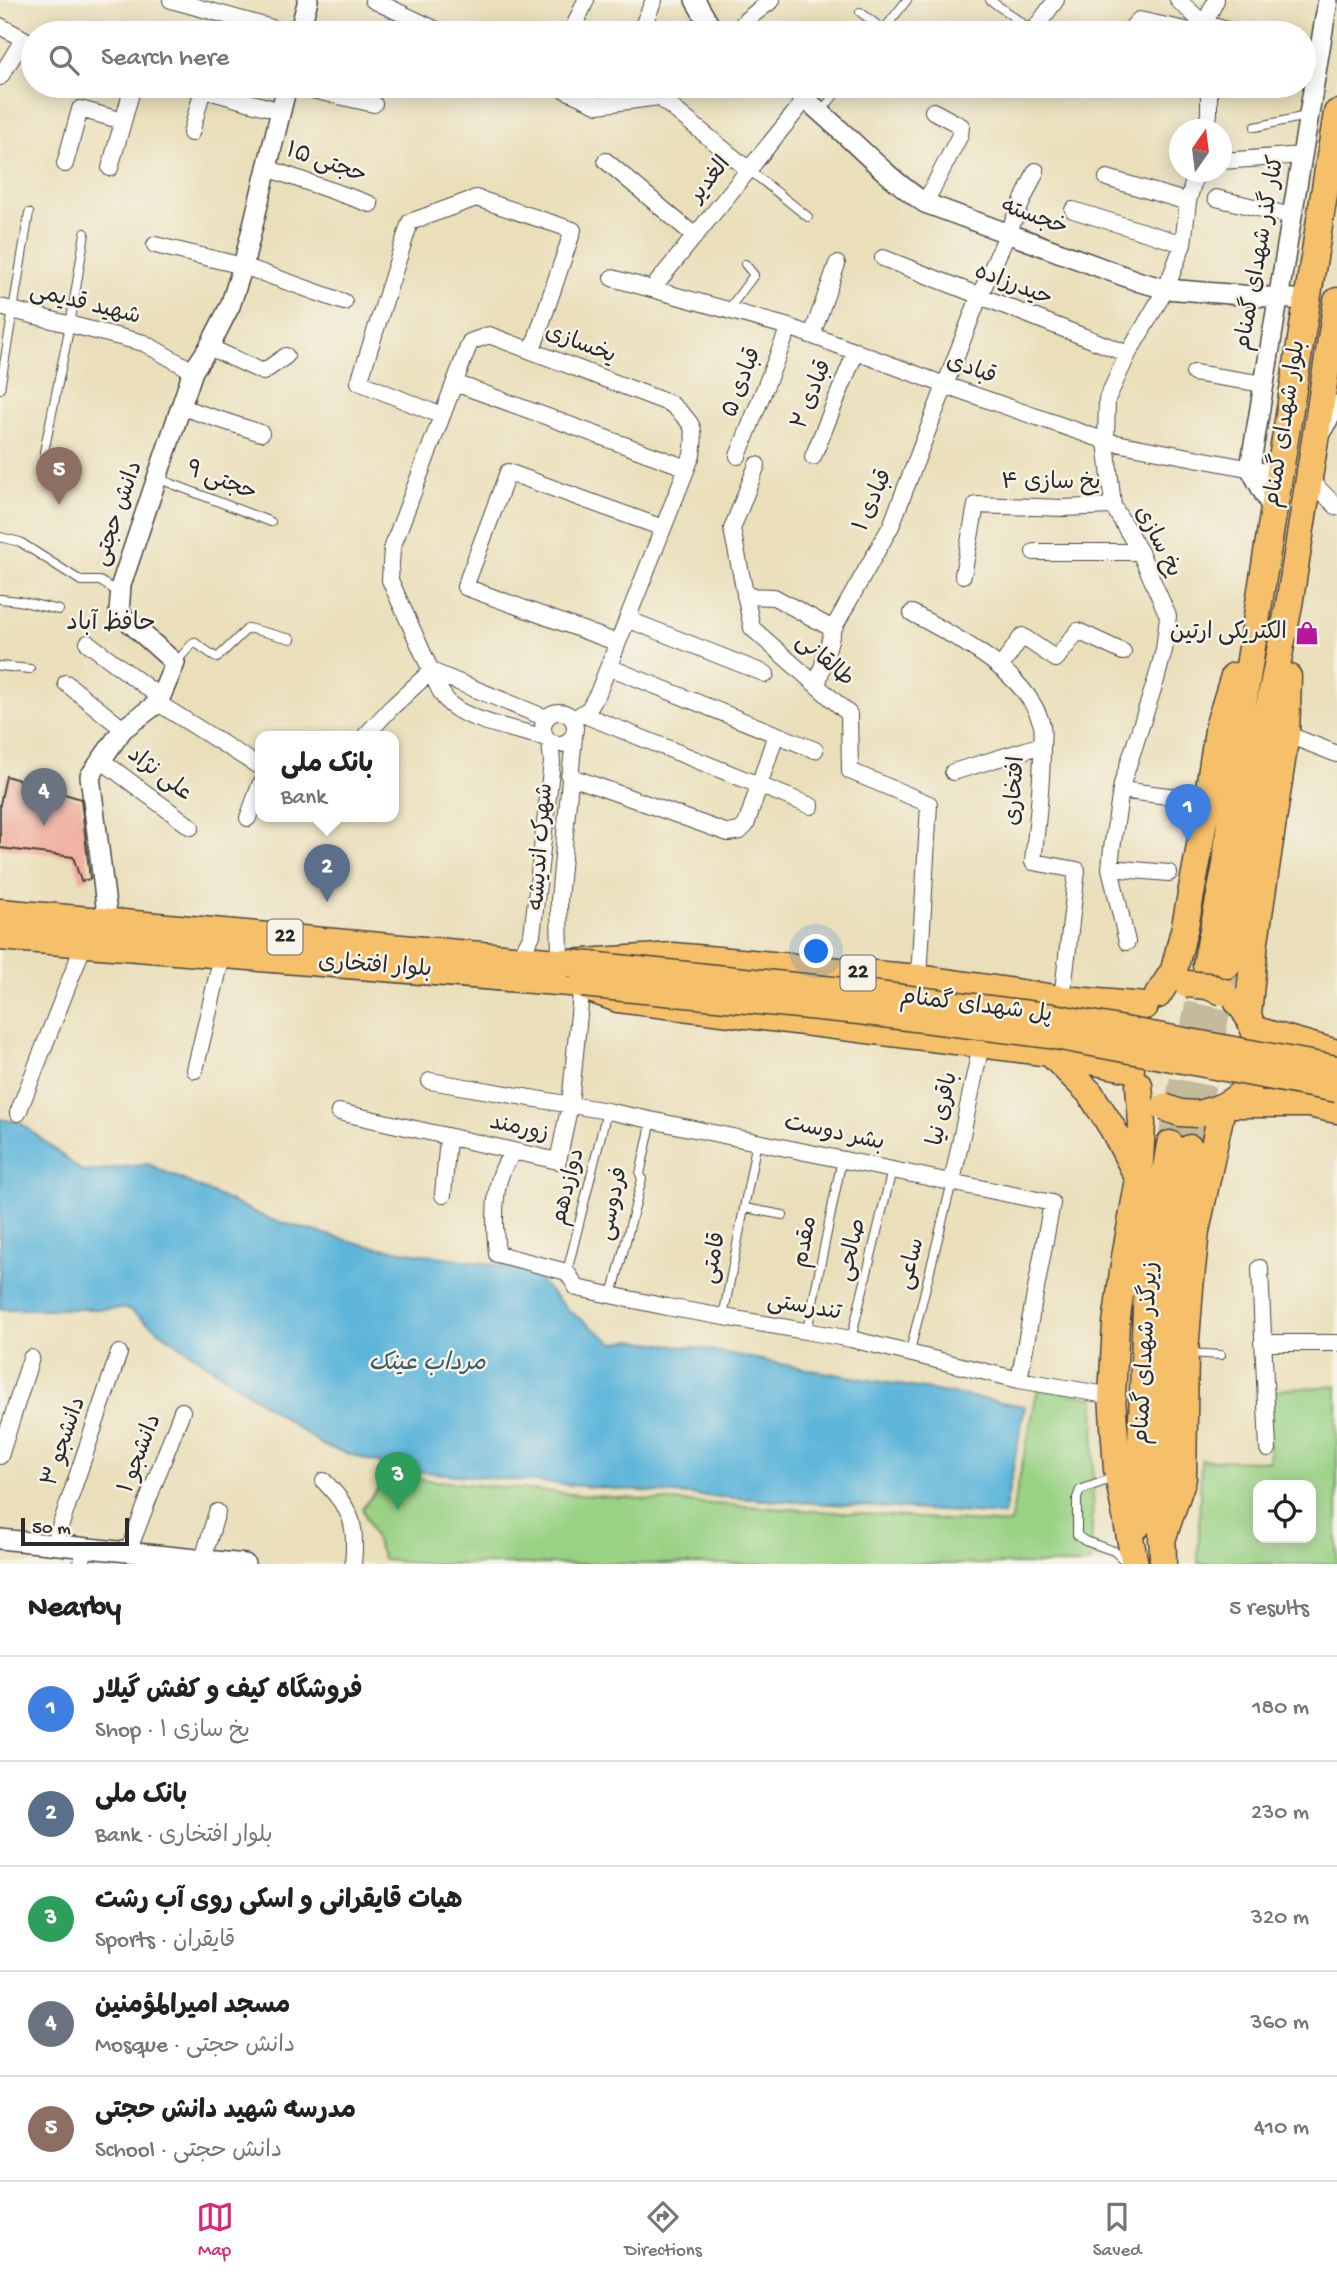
<!DOCTYPE html>
<html lang="en">
<head>
<meta charset="utf-8">
<style>
	:root { --surface:#fff; --page:#f2f2f2; --text:#222; --muted:#767676; --line:#e0e0e0; --accent:#db2777 }
	body { margin:0; font-family:"Gochi Hand","Playpen Sans Arabic",sans-serif; background:var(--page); color:var(--text) }
	.controls { position:absolute; right:21px; bottom:21px; display:grid; overflow:hidden; border-radius:14px; box-shadow:0 4px 18px #0003 }
	.controls button { width:63px; height:63px; display:grid; place-items:center; padding:0; border:0; border-bottom:2px solid var(--line); background:var(--surface); color:var(--text); font:35px sans-serif }
	.compass { position:absolute; left:1169px; top:119px; width:63px; height:63px; border-radius:50%; background:var(--surface); box-shadow:0 4px 18px #0003; rotate:14deg }
	.scale { position:absolute; left:21px; bottom:18px; width:108px; box-sizing:border-box; padding-left:7px; border:4px solid #2b2b2b; border-top:0; font-size:19px; line-height:24px; white-space:nowrap; color:#2b2b2b; -webkit-text-stroke:5px #f7f3e8; paint-order:stroke }
	.you { position:absolute; left:817px; top:952px; width:24px; height:24px; margin:-18px; border:5px solid #fff; border-radius:50%; background:#1a73e8; box-shadow:0 0 0 10px #1a73e833 }
	.badge { display:grid; place-items:center; width:46px; height:46px; border-radius:50%; background:var(--accent); color:#fff; font-size:23px; font-weight:700 }
	.pin { position:absolute; translate:-50% -58px; filter:drop-shadow(0 2px 4px #0008) }
	.pin::after { content:''; position:absolute; top:37px; width:24px; height:21px; background:inherit; clip-path:polygon(0 0,100% 0,50% 100%) }
	.popup { position:absolute; left:255px; top:731px; width:144px; height:91px; box-sizing:border-box; display:grid; place-content:center; border-radius:14px; background:var(--surface); filter:drop-shadow(0 2px 5px #0005); font-size:23px; white-space:nowrap; color:var(--muted) }
	.popup b { font-size:26px; color:var(--text) }
	.popup::after { content:''; position:absolute; left:50%; top:100%; margin-left:-14px; border:14px solid transparent; border-top-color:var(--surface) }
	.list { margin:0; padding:0; list-style:none }
	h2 { display:flex; justify-content:space-between; align-items:center; height:91px; margin:0; padding:0 28px; font-size:30px }
	h2 small { font-size:23px; font-weight:400; color:var(--muted) }
	.list li { display:grid; grid-template-columns:46px 1fr auto; gap:21px; align-items:center; box-sizing:border-box; height:105px; padding:0 28px; border-top:2px solid var(--line) }
	.list b { display:block; font-size:26px; white-space:nowrap }
	.list p { margin:0; font-size:23px; white-space:nowrap; color:var(--muted) }
	.list em { font-size:23px; font-style:normal; color:var(--muted) }
	.icon { flex:none; width:38px; height:38px; fill:none; stroke:currentColor; stroke-width:2; stroke-linecap:round; stroke-linejoin:round }
	.map { position:relative; flex:none; width:1337px; height:1564px; overflow:hidden }
	.search { position:absolute; background:var(--surface); box-shadow:0 4px 18px #0003; left:21px; right:21px; top:21px; height:77px; display:flex; align-items:center; gap:18px; box-sizing:border-box; padding:0 24px; border-radius:38px; color:var(--muted); font-size:26px }
	.sheet { height:616px; background:var(--surface) }
	nav { display:flex; justify-content:space-around; align-items:center; box-sizing:border-box; height:98px; border-top:2px solid var(--line); background:var(--surface); font-size:19px; color:var(--muted) }
	nav a { display:grid; justify-items:center; gap:4px }
	nav .on { color:var(--accent) }
	.map>svg:first-child { display:block }
</style>
</head>
<body>
<div class="map">
<svg width="1337" height="1564" viewBox="0 0 1337 1564">
	<rect width="100%" height="100%" fill="#f7f3e8"/>
	<filter id="ink" filterUnits="userSpaceOnUse"><feTurbulence type="fractalNoise" baseFrequency=".0143" numOctaves="2"/><feDisplacementMap in="SourceGraphic" scale="14" xChannelSelector="R" yChannelSelector="G"/><feConvolveMatrix kernelMatrix="1 2 1 2 8 2 1 2 1" color-interpolation-filters="sRGB"/></filter>
	<filter id="wash" filterUnits="userSpaceOnUse"><feTurbulence type="fractalNoise" baseFrequency=".00686" numOctaves="4" result="noise"/><feDisplacementMap in="SourceGraphic" scale="28" xChannelSelector="R" yChannelSelector="G"/><feGaussianBlur stdDeviation="1.57" result="paint"/><feColorMatrix in="noise" values="0 0 0 0 0 0 0 0 0 0 0 0 0 0 0 0 0 1.4 0 .05"/><feComposite in="paint" operator="in"/></filter>
	<g filter="url(#wash)">
		<rect width="100%" height="100%" fill="#eadfba"/>
		<path fill="#9ad285" stroke="#627e58" stroke-width="2" fill-rule="evenodd" d="M1337,1386V1564H1198L1201,1460L1270,1461L1265,1393L1287,1389ZM1258,1485H1311V1538H1258Z
			M1038,1388L1095,1398L1091,1564H430L384,1560L362,1508L388,1476L580,1495L1010,1524Z"/>
		<path fill="#5db5da" stroke="#447082" stroke-width="2" d="M0,1119L21,1123L83,1172L148,1164L269,1219L369,1246L529,1270L568,1310L614,1343L632,1340L705,1349L817,1371L1025,1406L1004,1515L674,1494L400,1470L324,1446L128,1309H0Z"/>
		<g id="blocks">
			<path fill="#f0ac9b" d="M6,776L81,799L90,879L81,881L73,857L0,848V804Z"/>
		</g>
	</g>
	<g filter="url(#ink)">
		<use href="#blocks" fill-opacity="0" stroke="#484640" stroke-width="2"/>
		<g fill="none" stroke-linecap="round" stroke-linejoin="round">
			<path stroke="#c4bb9d" stroke-width="26" stroke-dasharray="26 13" stroke-linecap="butt" d="M1170,1144L1206,965
				M1190,1148L1225,971"/>
			<g stroke="#484640" stroke-width="10">
				<path id="service" d="M990,0L1033,31
					M860,12L888,33
					M881,33L907,0
					M821,112L841,86
					M1255,127L1306,116
					M749,170L808,217
					M728,310L754,275L745,264
					M0,389L29,213
					M44,452L70,325L85,233
					M157,478L271,522
					M0,537L20,542L81,581H100L118,592
					M0,599L19,601L59,610
					M175,663L194,642L217,658L248,628L291,639
					M0,666L30,669
					M745,1208L783,1215
					M567,1272L607,1111
					M612,1295L642,1179L640,1174L652,1120
					M723,1317L757,1141
					M807,1331L842,1159
					M851,1339L892,1170
					M1189,1353L1221,1355
					M909,1355L952,1182
					M1112,1473L1105,1481L1080,1490L1077,1498V1535L1085,1541L1114,1551L1128,1564"/>
			</g>
			<g stroke="#484640" stroke-width="18">
				<path id="minor" d="M171,0L290,33
					M373,0L443,33
					M1178,0L1203,23L1237,33
					M0,26L31,43
					M641,30L654,0
					M572,31L586,0
					M1033,31L1056,0
					M1201,31L1216,0
					M735,33L746,20L772,0
					M1127,33L1139,20L1200,33
					M0,77L23,40
					M190,86L281,111
					M294,86L374,104
					M556,86L598,105L659,97L749,170
					M1206,130L1209,114V86
					M191,133L203,89
					M606,161L695,236
					M1222,161L1302,155
					M65,164L80,109L123,121
					M110,168L133,86
					M267,168L370,204
					M1107,178L1188,202
					M1216,198L1292,216
					M925,203L960,135L961,126L933,111
					M1073,210L1183,244
					M155,245L243,266L344,302
					M883,258L1128,354
					M612,278L789,327L945,385L1106,441L1278,474
					M652,289L806,99
					M0,307L144,343L193,371
					M812,335L837,264
					M209,347L263,372L286,356
					M1194,373L1264,384
					M455,383L687,468
					M181,407L261,433
					M442,416L359,382L410,222L476,198L573,230L532,351
					M738,456L789,327
					M813,457L856,351
					M757,465L732,529L752,628L849,714L850,771L929,804L919,978
					M1309,479L1337,507
					M1034,552H1140
					M963,575L976,505L1063,508L1113,506
					M745,596L774,597L833,629
					M912,613C956,637 1025,671 1041,722C1044,730 1042,741 1042,749C1042,787 1037,824 1033,862L1077,870L1062,999
					M627,619L766,674
					M88,643L161,698
					M618,643L465,587L508,472L663,528
					M609,667L815,750
					M1000,668L1022,636L1056,659L1078,631L1123,652
					M66,683L123,729
					M817,686L833,629L891,526L979,297L1036,171
					M158,703L260,767
					M543 728a16 16 0 1 1 32 0a16 16 0 1 1-32 0Z
					M582,714L811,806
					M546,718L431,671C436,682 441,696 451,705C469,721 522,731 546,738
					M1286,734L1337,754
					M365,736L391,708L431,671L390,580L392,548L470,342L489,335L671,404C692,423 697,426 692,455L598,693L589,709L574,719
					M101,760L191,827
					M953,772L1042,745
					M569,776L728,833L740,831L746,825L776,734
					M1121,790L1176,797
					M248,818L260,785
					M1110,868L1169,873
					M1127,942L1110,868L1112,848L1122,784L1156,680L1164,650L1168,616L1140,552L1113,506L1106,441L1107,399L1128,354L1166,289L1183,244L1188,202L1196,172
					M519,959L532,935L552,762L550,742
					M560,963L559,900L574,736
					M195,1070L222,956
					M430,1081L607,1111L1052,1203L1019,1380
					M339,1112L558,1161L570,1104L582,984
					M18,1113L84,944
					M515,1152C491,1172 494,1225 497,1254L567,1272L577,1288L667,1307L851,1339L1019,1380L1112,1396
					M952,1182L981,1045
					M443,1195L448,1138
					M1260,1268L1268,1449
					M1262,1343H1337
					M0,1456L31,1358
					M324,1481C352,1511 357,1523 353,1564
					M54,1545L119,1353
					M128,1552L182,1411
					M203,1559L217,1512
					M81,1564L85,1548"/>
			</g>
			<g stroke="#484640" stroke-width="22">
				<path id="tertiary" d="M695,0L710,26L720,33
					M299,33L308,0
					M789,86C837,122 876,170 925,203L1140,282L1166,289L1305,300
					M1320,433L1337,405
					M1273,510L1250,468L1328,0
					M108,922L90,776L123,729L158,703L175,663L119,613L121,585L193,371L209,347L230,306L243,266L287,86
					M0,1539L245,1564"/>
			</g>
			<g stroke="#484640" stroke-width="29">
				<path id="trunk" d="M0,912L570,963L673,956L919,978L1062,999L1145,1006
					M0,937L582,984L590,989L618,999L1050,1053L1131,1069
					M1206,965L1226,865L1238,735L1337,113
					M1227,965L1245,867L1260,752L1289,605L1337,301
					M1158,995L1174,970L1185,926L1198,857L1219,724L1234,676
					M1248,1015L1255,941L1286,734L1288,677
					M1256,1030L1337,1053
					M1050,1053L1090,1093L1113,1129L1139,1179
					M1229,1104H1309L1337,1110
					M1205,1112C1262,1099 1273,1044 1238,1002
					M1138,1525L1147,1283L1170,1144
					M1162,1540L1183,1478L1185,1352L1190,1288L1196,1231L1222,1108
					M1135,1564L1117,1469L1112,1396L1116,1324L1125,1257L1139,1179L1142,1124L1139,1085
					M1163,1564C1161,1471 1156,1378 1168,1285C1174,1239 1183,1194 1190,1148"/>
			</g>
			<use href="#service" stroke="#fff" stroke-width="8"/>
			<use href="#minor" stroke="#fff" stroke-width="16"/>
			<use href="#tertiary" stroke="#fff" stroke-width="19"/>
			<use href="#trunk" stroke="#f6c06b" stroke-width="26"/>
			<g stroke="#484640" stroke-width="29" stroke-linecap="butt">
				<path id="trunk-bridge" d="M570,963L862,993L1053,1017L1337,1069
					M582,984L859,1011L1050,1035L1337,1089
					M1187,984L1207,986L1223,992
					M1164,1107L1180,1113L1197,1114"/>
			</g>
			<use href="#trunk-bridge" stroke="#f6c06b" stroke-width="26"/>
		</g>
	</g>
	<defs>
		<g id="shop-bare" transform="scale(1.89)"><path d="M-5-2.5h2.3a2.7 3.5 0 0 1 5.4 0H5L5.5 6h-11ZM-1.5-2.5h3a1.5 2.3 0 0 0-3 0Z" fill="#b5179e" stroke="#f7f3e8" stroke-width="2.5" paint-order="stroke"/></g>
	</defs>
	<g fill-rule="evenodd">
		<use href="#shop-bare" x="1307" y="633"/>
	</g>
	<g text-anchor="middle" dominant-baseline="central" stroke-width="5" stroke-linejoin="round" paint-order="stroke">
		<g fill="#f7f3e8" stroke="#686764" stroke-width="2">
			<rect x="267.5" y="919.5" width="35" height="35" rx="5"/>
			<rect x="840.5" y="955.5" width="35" height="35" rx="5"/>
		</g>
		<g font-size="21" font-weight="bold" fill="#2b2b2b">
			<text x="285" y="937">22</text>
			<text x="858" y="973">22</text>
		</g>
		<g font-size="23" fill="#2b2b2b" stroke="#f7f3e8">
			<text transform="translate(326 164) rotate(19)">حجتی ۱۵</text>
			<text transform="translate(711 180) rotate(-51)">الغدیر</text>
			<text transform="translate(1034 218) rotate(20)">خجسته</text>
			<text transform="translate(1261 253) rotate(-80)">کنار گذر شهدای گمنام</text>
			<text transform="translate(1013 286) rotate(21)">حیدرزاده</text>
			<text transform="translate(85 305) rotate(14)">شهید قدیمی</text>
			<text transform="translate(580 345) rotate(21)">یخسازی</text>
			<text transform="translate(971 370) rotate(20)">قبادی</text>
			<text transform="translate(743 383) rotate(-69)">قبادی ۵</text>
			<text transform="translate(813 395) rotate(-68)">قبادی ۲</text>
			<text transform="translate(1286 424) rotate(-81)">بلوار شهدای گمنام</text>
			<text transform="translate(221 482) rotate(21)">حجتی ۹</text>
			<text x="1051" y="483">یخ سازی ۴</text>
			<text transform="translate(874 501) rotate(-66)">قبادی ۱</text>
			<text transform="translate(119 514) rotate(-71)">دانش حجتی</text>
			<text transform="translate(1157 542) rotate(63)">یخ سازی</text>
			<text transform="translate(824 661) rotate(41)">طالقانی</text>
			<text transform="translate(159 775) rotate(37)">علی نژاد</text>
			<text transform="translate(1016 791) rotate(-86)">افتخاری</text>
			<text transform="translate(542 847) rotate(-86)">شهرک اندیشه</text>
			<text transform="translate(375 967) rotate(4)">بلوار افتخاری</text>
			<text transform="translate(976 1007) rotate(7)">پل شهدای گمنام</text>
			<text transform="translate(944 1109) rotate(-78)">باقری نیا</text>
			<text transform="translate(519 1129) rotate(12)">زورمند</text>
			<text transform="translate(834 1134) rotate(12)">بشر دوست</text>
			<text transform="translate(569 1187) rotate(-76)">دوازدهم</text>
			<text transform="translate(614 1204) rotate(-78)">فردوسی</text>
			<text transform="translate(806 1242) rotate(-79)">مقدم</text>
			<text transform="translate(853 1250) rotate(-77)">صالحی</text>
			<text transform="translate(715 1258) rotate(-79)">قامتی</text>
			<text transform="translate(912 1264) rotate(-76)">ساعی</text>
			<text transform="translate(804 1308) rotate(10)">تندرستی</text>
			<text transform="translate(1147 1353) rotate(-87)">زیرگذر شهدای گمنام</text>
			<text transform="translate(65 1442) rotate(-71)">دانشجو ۳</text>
			<text transform="translate(141 1454) rotate(-69)">دانشجو ۱</text>
		</g>
		<g font-size="23" fill="#2b2b2b" stroke="#f7f3e8" text-anchor="end">
			<text x="1287" y="633">الکتریکی ارتین</text>
		</g>
		<g font-size="24" fill="#2b2b2b" stroke="#f7f3e8">
			<text x="111" y="624">حافظ آباد</text>
		</g>
		<g font-size="24" font-style="italic" fill="#3c5b68" stroke="#f7f3e8">
			<text x="427" y="1364">مرداب عینک</text>
		</g>
	</g>
</svg>
<div class="controls">
<button><svg class="icon" aria-label="locate" viewBox="0 0 24 24"><circle cx="12" cy="12" r="6"/><path d="M12 2v4M12 18v4M2 12h4M18 12h4"/></svg></button>
</div>
<svg class="compass" viewBox="-18 -18 36 36"><path d="M0-13l5 13h-10z" fill="#e53935"/><path d="M0 13l5-13h-10z" fill="#767676"/></svg>
<div class="scale">50 m</div>
<div class="you"></div>
<div class="pin badge" style="left:1188px;top:842px;background:#3f7fe0">1</div>
<div class="pin badge" style="left:327px;top:902px;background:#5c6f8a">2</div>
<div class="popup"><b>بانک ملی</b>Bank</div>
<div class="pin badge" style="left:398px;top:1510px;background:#2e9e5b">3</div>
<div class="pin badge" style="left:44px;top:826px;background:#6b7280">4</div>
<div class="pin badge" style="left:59px;top:505px;background:#8d6e63">5</div>
<div class="search"><svg class="icon" aria-label="search" viewBox="0 0 24 24"><circle cx="10" cy="10" r="6"/><path d="M15 15l6 6"/></svg>Search here</div>
</div>
<section class="sheet">
<h2>Nearby<small>5 results</small></h2>
<ul class="list">
<li><span class="badge" style="background:#3f7fe0">1</span><div><b>فروشگاه کیف و کفش گیلار</b><p>Shop · یخ سازی ۱</p></div><em>180 m</em></li>
<li><span class="badge" style="background:#5c6f8a">2</span><div><b>بانک ملی</b><p>Bank · بلوار افتخاری</p></div><em>230 m</em></li>
<li><span class="badge" style="background:#2e9e5b">3</span><div><b>هیات قایقرانی و اسکی روی آب رشت</b><p>Sports · قایقران</p></div><em>320 m</em></li>
<li><span class="badge" style="background:#6b7280">4</span><div><b>مسجد امیرالمؤمنین</b><p>Mosque · دانش حجتی</p></div><em>360 m</em></li>
<li><span class="badge" style="background:#8d6e63">5</span><div><b>مدرسه شهید دانش حجتی</b><p>School · دانش حجتی</p></div><em>410 m</em></li>
</ul>
</section>
<nav>
<a class="on"><svg class="icon" aria-label="map" viewBox="0 0 24 24"><path d="M3 6l6-2 6 2 6-2v14l-6 2-6-2-6 2zM9 4v14M15 6v14"/></svg>Map</a>
<a><svg class="icon" aria-label="directions" viewBox="0 0 24 24"><path d="M12 3l9 9-9 9-9-9zM9 14v-3h6M13 9l2 2-2 2"/></svg>Directions</a>
<a><svg class="icon" aria-label="saved" viewBox="0 0 24 24"><path d="M7 4h10v16l-5-4-5 4z"/></svg>Saved</a>
</nav>
</body>
</html>
